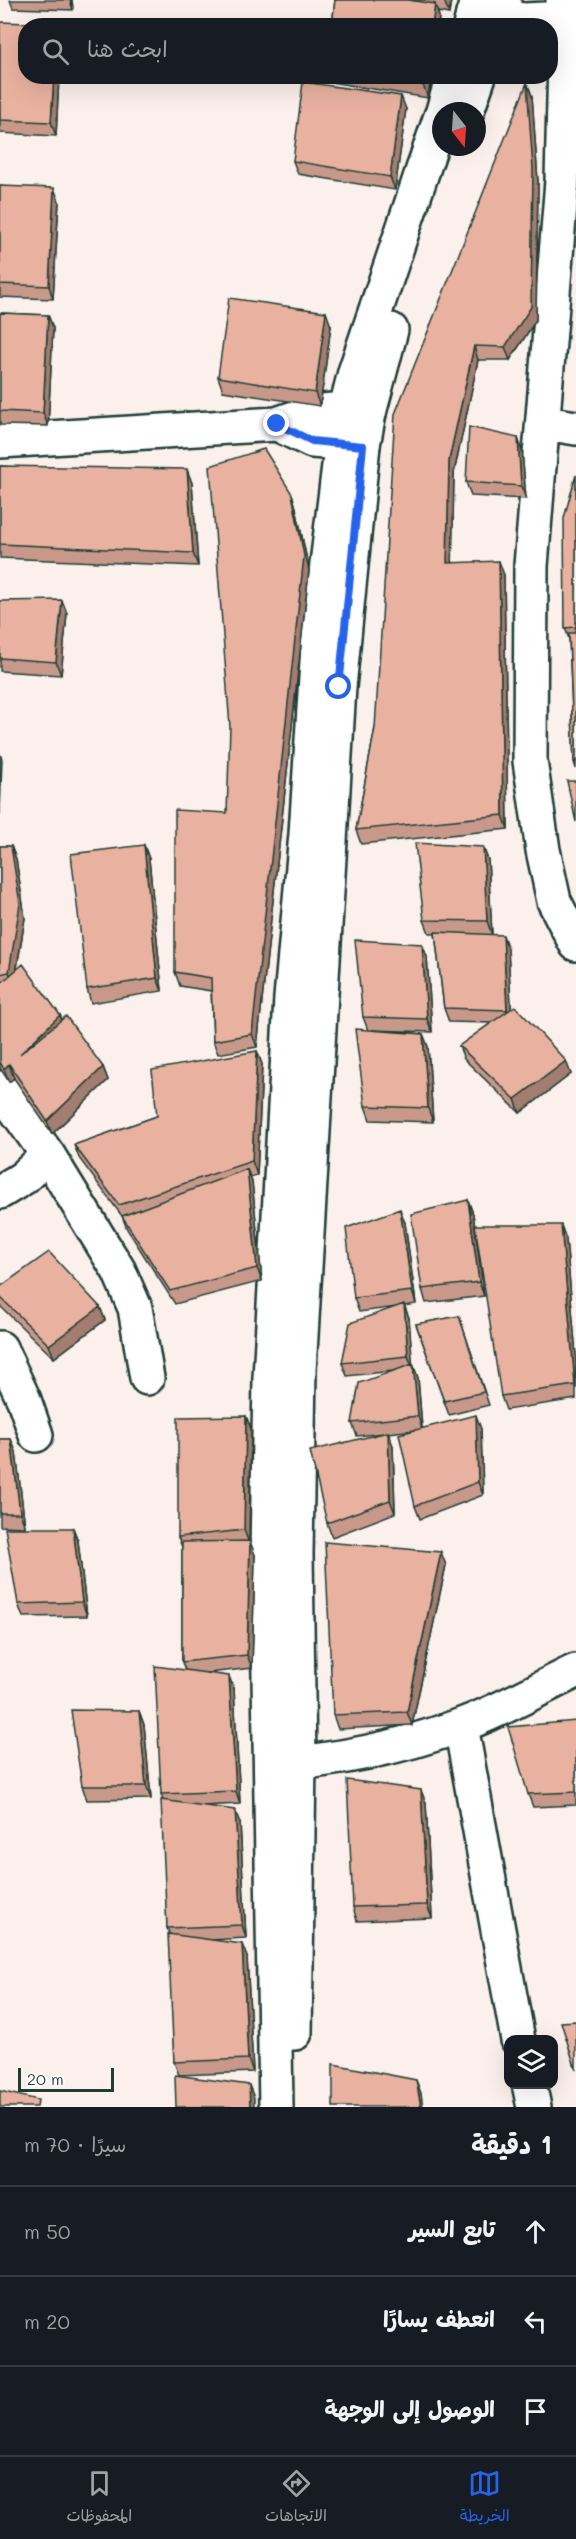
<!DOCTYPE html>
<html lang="ar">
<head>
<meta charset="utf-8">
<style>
	:root { --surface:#171b24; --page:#242831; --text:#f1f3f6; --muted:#9ea1a6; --line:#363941; --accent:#2563eb }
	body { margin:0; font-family:Mali,"Playpen Sans Arabic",sans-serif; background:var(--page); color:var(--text); direction:rtl }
	.controls { position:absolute; right:18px; bottom:18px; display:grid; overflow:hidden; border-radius:12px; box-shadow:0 6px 24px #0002 }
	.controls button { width:54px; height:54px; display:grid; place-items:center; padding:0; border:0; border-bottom:2px solid var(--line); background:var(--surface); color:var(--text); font:30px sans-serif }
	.compass { position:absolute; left:432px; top:102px; width:54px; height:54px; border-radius:50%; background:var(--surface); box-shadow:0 6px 24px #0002; rotate:163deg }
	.scale { position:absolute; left:18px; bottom:15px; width:96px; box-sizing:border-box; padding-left:6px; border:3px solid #1f3d34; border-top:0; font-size:16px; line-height:21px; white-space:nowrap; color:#1f3d34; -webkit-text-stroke:4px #fff; paint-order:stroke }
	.stop { position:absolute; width:18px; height:18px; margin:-14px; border:4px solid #2563eb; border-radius:50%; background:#fff }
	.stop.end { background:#2563eb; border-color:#fff; box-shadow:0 2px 6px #0008 }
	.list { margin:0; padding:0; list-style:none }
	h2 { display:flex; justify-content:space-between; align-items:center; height:78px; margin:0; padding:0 24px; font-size:26px }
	h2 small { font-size:20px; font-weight:400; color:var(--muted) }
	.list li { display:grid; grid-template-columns:39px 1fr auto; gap:18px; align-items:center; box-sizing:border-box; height:90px; padding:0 24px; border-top:2px solid var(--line) }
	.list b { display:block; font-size:22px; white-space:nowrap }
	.list em { font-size:20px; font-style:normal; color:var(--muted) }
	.icon { flex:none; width:33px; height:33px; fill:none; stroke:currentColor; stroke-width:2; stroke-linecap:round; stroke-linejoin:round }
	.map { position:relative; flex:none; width:576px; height:2107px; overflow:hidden; direction:ltr }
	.search { position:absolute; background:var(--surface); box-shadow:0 6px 24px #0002; left:18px; right:18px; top:18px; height:66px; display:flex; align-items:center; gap:15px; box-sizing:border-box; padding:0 21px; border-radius:24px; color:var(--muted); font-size:22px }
	.sheet { height:348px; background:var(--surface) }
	nav { display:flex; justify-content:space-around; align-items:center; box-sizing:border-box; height:84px; border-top:2px solid var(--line); background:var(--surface); font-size:16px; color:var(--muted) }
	nav a { display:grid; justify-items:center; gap:3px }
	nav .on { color:var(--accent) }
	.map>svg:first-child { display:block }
</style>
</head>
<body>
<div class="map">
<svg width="576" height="2107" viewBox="0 0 576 2107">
	<rect width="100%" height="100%" fill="#fbf0ec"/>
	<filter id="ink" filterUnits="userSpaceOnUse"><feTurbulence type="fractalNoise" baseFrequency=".0167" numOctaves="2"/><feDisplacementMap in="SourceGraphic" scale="12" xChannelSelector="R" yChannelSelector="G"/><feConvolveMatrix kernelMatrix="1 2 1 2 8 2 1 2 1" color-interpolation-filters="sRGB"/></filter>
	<g filter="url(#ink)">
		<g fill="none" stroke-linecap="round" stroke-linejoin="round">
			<g stroke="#1f3d34" stroke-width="38">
				<path id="minor" d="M563,0L566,18L562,181L531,566L530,761L543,850L554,901L576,944
					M473,14L524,20L566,18
					M544,423L576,428
					M277,424L312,441L363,445
					M0,441L277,424C312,411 331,406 369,413
					M0,1088L48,1155L119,1271L135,1308L147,1378
					M0,1192L23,1178L48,1155
					M0,1348L24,1400L36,1435
					M461,1726L518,2040
					M271,1765C334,1761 399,1748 459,1726C499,1712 538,1689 576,1671
					M529,2084L534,2107"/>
			</g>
			<g stroke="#1f3d34" stroke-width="38">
				<path id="major" d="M470,26L477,0
					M497,26L504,0
					M443,111L453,76
					M467,111L479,76
					M295,2033L299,1763L296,1554L299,1370L339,687L363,445L369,413L391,330
					M276,2107L267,1554L270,1378L291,998L306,834L319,630L346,408L355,372L441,116"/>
			</g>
			<use href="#minor" stroke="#fff" stroke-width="33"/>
			<use href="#major" stroke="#fff" stroke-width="33"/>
		</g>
		<path fill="#c8998a" stroke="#1f3d34" stroke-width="1.5" d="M10,0H72L73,10L13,8Z
			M335,0H451L449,14L438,12L439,17L438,26H332Z
			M0,22L59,76L56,136L0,133Z
			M329,76H431L428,98L331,82Z
			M527,83L532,96L538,182L536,320L510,360H478L454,473L452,562L504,575L508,829L361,844L356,830L375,728Z
			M406,109L395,190L298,174L293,161Z
			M0,186L59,201L53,299L0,297Z
			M0,313L48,315L53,328L48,426L0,425Z
			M331,326L320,406L223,391L218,377Z
			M518,438L522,451L526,499L471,496L466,482Z
			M0,466L192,483L198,566L0,558Z
			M576,475V769L574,762L569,639L565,628Z
			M292,494L296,508L309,570L257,1047L218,1054L213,1041L211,991L180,986L175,972L227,813Z
			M0,601L67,613L61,675L0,671Z
			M144,845L149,859L162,991L91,1003L87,989Z
			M0,846H11L16,859L25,918L17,969L60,1015L62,1019L103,1067L108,1080L52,1134L14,1078L9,1082L0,1068Z
			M483,847L488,860L492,935L508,949L511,1009L571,1074L520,1113L464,1059L459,1046L491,1023L449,1022L444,1008L435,933H429L424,920Z
			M422,944L427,957L432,1032L372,1030L423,1034L428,1047L433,1122L370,1120L365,1106L368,1030L363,1017Z
			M257,1051L262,1064L257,1175L250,1177L252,1182L262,1281L175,1304L127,1229L122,1216L79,1158L74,1145L157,1116Z
			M468,1200L473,1214L484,1296L426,1303L422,1289Z
			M405,1223L416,1304L404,1306L409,1318L412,1365L413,1364L418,1378L422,1428L481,1429L483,1495L420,1519L415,1506V1430L388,1433L393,1446L395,1513L332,1537L327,1523L385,1433L357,1436L352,1423L393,1371L347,1376L342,1363L397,1307L359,1312L354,1298Z
			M566,1239L576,1356V1399L506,1410L501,1396Z
			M0,1287L100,1307L105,1320L54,1358L0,1306Z
			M459,1316L489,1405L449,1415L416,1324Z
			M246,1416L251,1429L249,1541L255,1555L252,1668L208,1673L234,1689L240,1804L203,1806L240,1823L246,1938L210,1940L247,1957L253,2072L179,2075L174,2062L170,1935L167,1928L163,1801L161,1794L185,1670L182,1662V1547L178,1537Z
			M0,1439H11L16,1452L25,1527L0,1526Z
			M73,1528L78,1541L87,1616L23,1617L18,1604Z
			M446,1565L412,1725L338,1729L333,1715Z
			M139,1711L144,1725L151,1799L87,1800L82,1786Z
			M576,1721V1805L533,1807L528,1794Z
			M426,1803L432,1918L357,1921L353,1907Z"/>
		<path fill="#a37d70" stroke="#1f3d34" stroke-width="1.5" d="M70,0H72L73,10Z
			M444,0H451L449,14Z
			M435,4L439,17L438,26H432Z
			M54,76H59L56,136L51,122Z
			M424,76H431L428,98L423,85Z
			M527,83L532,96L538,182L536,320L510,360L505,347Z
			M401,96L406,109L395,190L390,177Z
			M54,188L59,201L53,299L49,286Z
			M326,312L331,326L320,406L315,393Z
			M48,315L53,328L48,426L43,413Z
			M474,346L478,360L454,473L452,576L447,563L449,460Z
			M518,438L522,451L526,499L521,486Z
			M187,469L192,483L198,566L193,553Z
			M292,494L296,508L309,570L257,1047L252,1034Z
			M499,561L504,575L508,829L503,815Z
			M62,600L67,613L61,675L56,662Z
			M0,754L2,759L0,814Z
			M144,845L149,859L162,991L157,978Z
			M11,846L16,859L25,918L14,985L9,972Z
			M483,847L488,860L492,935L487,921Z
			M503,935L508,949L512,1023L507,1010Z
			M422,944L427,957L432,1032L427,1019Z
			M60,1015L65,1028L20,1054Z
			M423,1034L428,1047L433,1122L428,1108Z
			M257,1051L262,1064L257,1175L252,1161Z
			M566,1061L571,1074L520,1113L515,1099Z
			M9,1064L14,1078L9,1082L4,1069Z
			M103,1067L108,1080L52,1134L47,1121Z
			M247,1169L252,1182L262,1281L257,1268Z
			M468,1200L473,1214L484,1296L479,1282Z
			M400,1209L405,1223L416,1304L412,1291Z
			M561,1225L566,1239L576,1356V1388L575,1385Z
			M404,1304L409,1318L413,1369L408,1356Z
			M100,1307L105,1320L54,1358L49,1345Z
			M413,1364L418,1378L422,1429L418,1416Z
			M476,1415L481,1429L483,1495L478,1482Z
			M246,1416L251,1429L249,1543L244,1530Z
			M388,1432L393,1446L395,1513L390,1500Z
			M11,1439L16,1452L25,1527L20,1513Z
			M73,1528L78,1541L87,1616L82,1602Z
			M250,1541L255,1555L252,1668L247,1655Z
			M441,1552L446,1565L412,1725L407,1712Z
			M229,1676L234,1689L240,1804L236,1791Z
			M139,1711L144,1725L151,1799L146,1786Z
			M421,1790L426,1803L432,1918L427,1905Z
			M235,1810L240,1823L246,1938L242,1925Z
			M242,1944L247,1957L253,2072L248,2059Z
			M416,2080L421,2093L423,2107H421Z
			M249,2085L254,2098V2107H250Z"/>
		<path fill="#e9b2a0" stroke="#1f3d34" stroke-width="1.5" d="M335,0H408L435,4L432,26H332Z
			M0,22L56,24V26H26V76H54L51,122L0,120Z
			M374,76H424L423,85Z
			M303,82L401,96L390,177L293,161Z
			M527,83L533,169L531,307L505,347L474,346L449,460L447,563L499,561L503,815L356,830L375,728L395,414Z
			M0,186L54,188L49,286L0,284Z
			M229,298L326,312L315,393L218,377Z
			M0,313L48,315L43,413L0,411Z
			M469,427L518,438L521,486L466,482Z
			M264,449L292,494L304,556L252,1034L213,1041L211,978L175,972V810L227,813L230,727L210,466Z
			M0,466L187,469L193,553L0,544Z
			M576,475V627L565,628L564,518Z
			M62,600L56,662L0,658V601Z
			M569,633H576V762H574Z
			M567,781H576V822Z
			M415,843L483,847L487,921L424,920Z
			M144,845L157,978L87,989L71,854Z
			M0,846H11L20,904L9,972L0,974Z
			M435,932L503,935L507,1010L444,1008Z
			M355,940L422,944L427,1019L363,1017Z
			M23,964L60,1015L20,1054L66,1016L103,1067L47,1121L9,1064L4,1069L0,1062V984Z
			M515,1006L566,1061L515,1099L459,1046Z
			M355,1029L423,1034L428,1108L365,1106Z
			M257,1051L252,1161L119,1205L74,1145L157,1116L152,1070Z
			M247,1169L257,1268L170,1291L122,1216Z
			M468,1200L479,1282L422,1289L411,1214Z
			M400,1209L412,1291L354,1298L346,1228Z
			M475,1225H561L575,1385L501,1396Z
			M49,1252L100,1307L49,1345L0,1297V1287Z
			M404,1304L408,1356L342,1363L350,1323Z
			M459,1316L484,1392L444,1401L416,1324Z
			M413,1364L418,1416L352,1423L359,1383Z
			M476,1415L478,1482L415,1506L399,1434Z
			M246,1416L244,1530L178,1537V1417Z
			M388,1432L390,1500L327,1523L310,1451Z
			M0,1439H11L20,1513H0Z
			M5,1528H73L82,1602L18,1604Z
			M250,1541L247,1655L182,1662V1542Z
			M325,1542L441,1552L407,1712L333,1715Z
			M155,1666L229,1676L236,1791L161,1794Z
			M71,1710L139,1711L146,1786H82Z
			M576,1721V1792L528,1794L508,1727Z
			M347,1780L421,1790L427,1905L353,1907Z
			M161,1800L235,1810L242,1925L167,1928Z
			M168,1934L242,1944L248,2059L174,2062Z
			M576,2021V2070L561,2022Z
			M333,2064L416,2080L421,2107H333Z
			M175,2075L249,2085L250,2107H176Z
			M0,2091L38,2100L37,2107H0Z"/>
	</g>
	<g fill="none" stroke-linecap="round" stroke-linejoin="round" filter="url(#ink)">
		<path stroke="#2563eb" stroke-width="8" d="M277,424L312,441L363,446L339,687"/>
	</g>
</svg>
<div class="controls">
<button><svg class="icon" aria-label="layers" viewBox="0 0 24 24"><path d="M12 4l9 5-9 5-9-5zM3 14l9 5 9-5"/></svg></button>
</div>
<svg class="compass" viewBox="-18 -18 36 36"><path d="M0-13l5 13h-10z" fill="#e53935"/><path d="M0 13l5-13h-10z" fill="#9ea1a6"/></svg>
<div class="scale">20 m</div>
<div class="stop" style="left:339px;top:687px"></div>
<div class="stop end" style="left:277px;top:424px"></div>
<div class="search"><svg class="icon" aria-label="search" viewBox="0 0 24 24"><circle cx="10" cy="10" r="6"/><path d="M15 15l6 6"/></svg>ابحث هنا</div>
</div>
<section class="sheet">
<h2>1 دقيقة<small>سيرًا · 70 m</small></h2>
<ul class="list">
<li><svg class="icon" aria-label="ahead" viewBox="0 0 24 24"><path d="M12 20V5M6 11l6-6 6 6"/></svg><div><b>تابع السير</b></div><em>50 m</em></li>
<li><svg class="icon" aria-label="left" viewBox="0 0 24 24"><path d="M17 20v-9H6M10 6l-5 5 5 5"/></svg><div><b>انعطف يسارًا</b></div><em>20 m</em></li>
<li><svg class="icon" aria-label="arrive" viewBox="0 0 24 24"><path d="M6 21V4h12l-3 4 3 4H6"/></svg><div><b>الوصول إلى الوجهة</b></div></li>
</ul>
</section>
<nav>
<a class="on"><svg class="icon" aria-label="map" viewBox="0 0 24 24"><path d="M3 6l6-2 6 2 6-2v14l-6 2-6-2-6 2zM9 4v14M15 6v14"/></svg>الخريطة</a>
<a><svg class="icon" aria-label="directions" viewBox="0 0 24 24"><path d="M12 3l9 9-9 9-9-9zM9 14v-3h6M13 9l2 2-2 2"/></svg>الاتجاهات</a>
<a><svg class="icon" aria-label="saved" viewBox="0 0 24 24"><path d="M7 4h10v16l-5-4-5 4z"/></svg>المحفوظات</a>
</nav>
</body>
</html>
